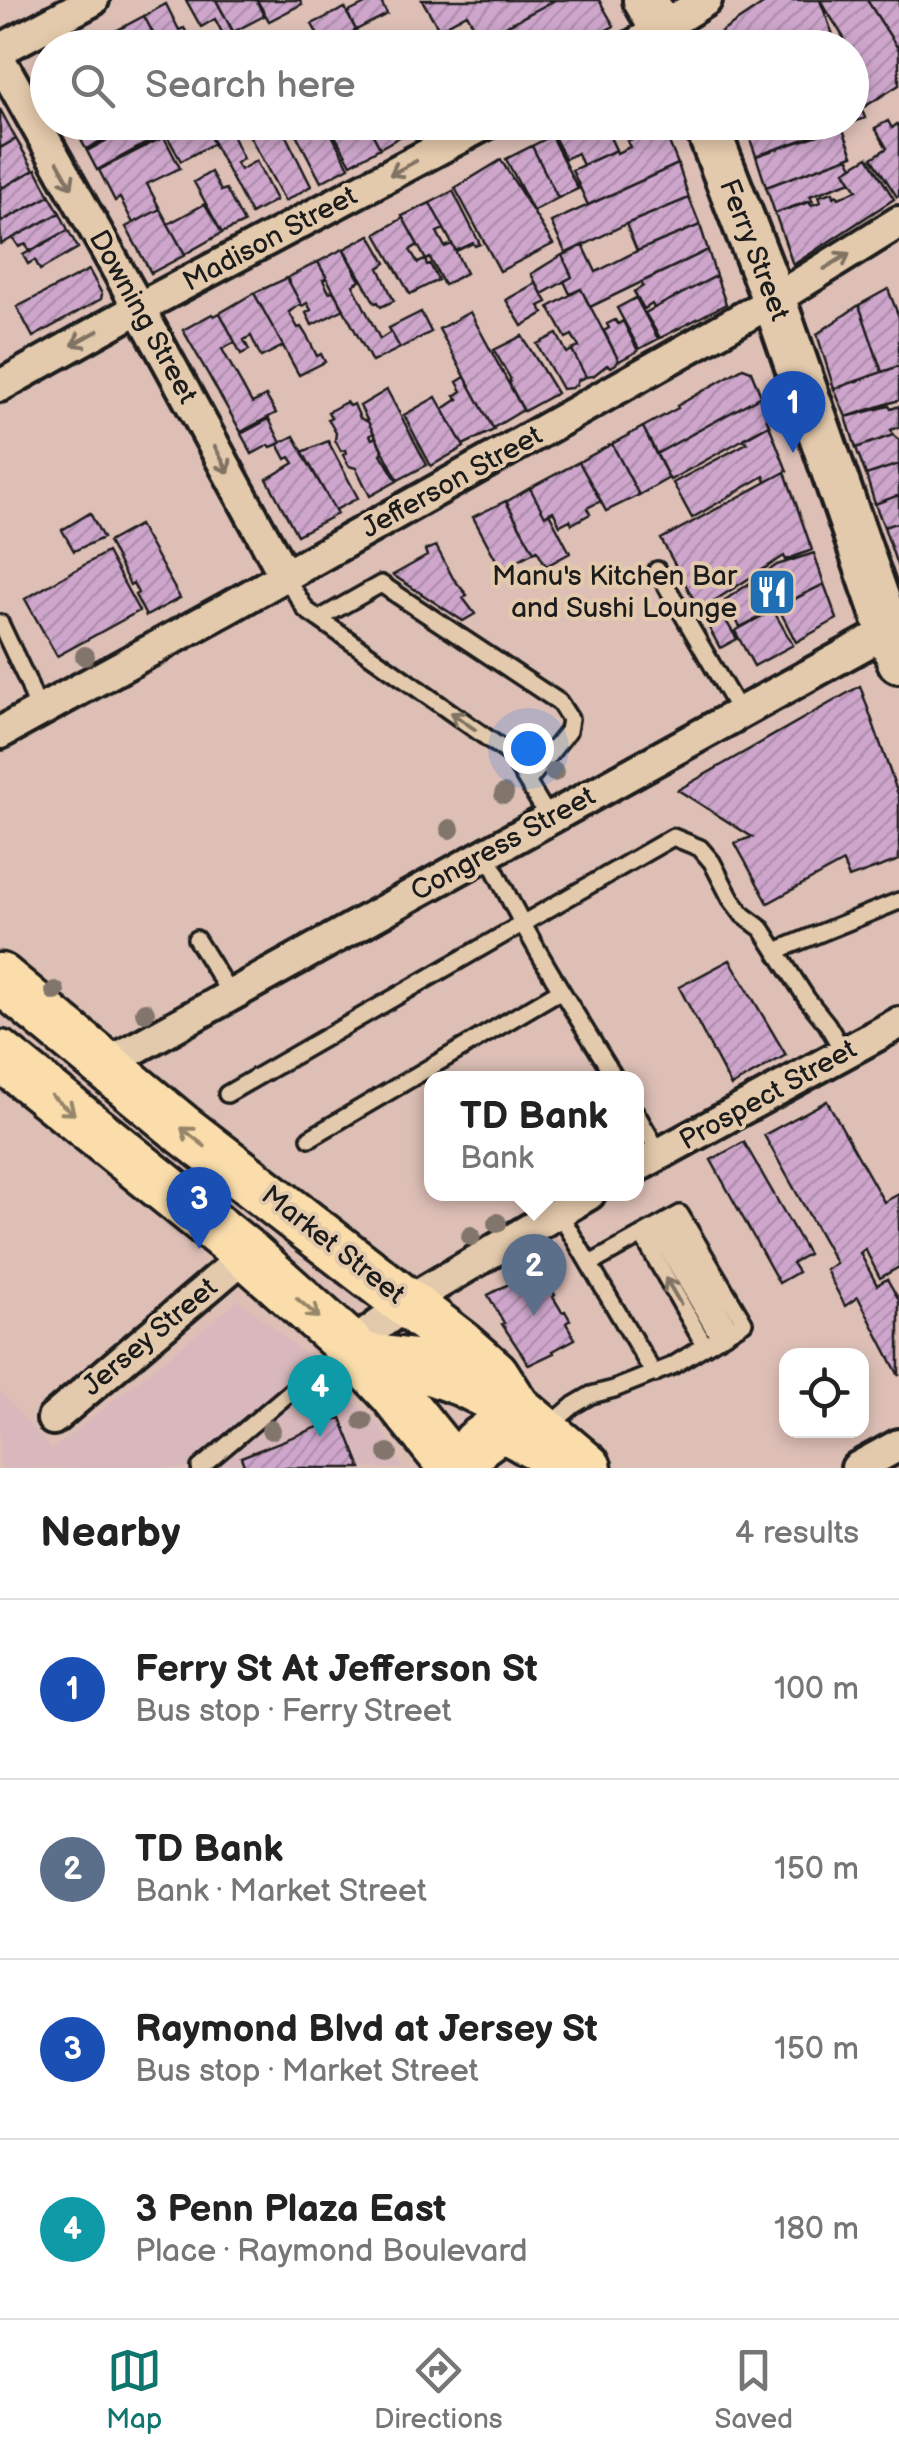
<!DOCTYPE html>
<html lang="en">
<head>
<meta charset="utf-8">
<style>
	:root { --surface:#fff; --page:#f2f2f2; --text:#222; --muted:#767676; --line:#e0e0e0; --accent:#0f766e }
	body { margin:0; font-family:"Balsamiq Sans",sans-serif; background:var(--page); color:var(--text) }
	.controls { position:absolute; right:30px; bottom:30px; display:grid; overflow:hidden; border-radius:20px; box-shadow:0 5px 15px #0003 }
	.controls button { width:90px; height:90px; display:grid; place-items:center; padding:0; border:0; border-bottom:2px solid var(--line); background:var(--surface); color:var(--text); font:50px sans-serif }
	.you { position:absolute; left:528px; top:748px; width:35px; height:35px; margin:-25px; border:8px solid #fff; border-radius:50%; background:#1a73e8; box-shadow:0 0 0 15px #1a73e833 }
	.badge { display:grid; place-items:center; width:65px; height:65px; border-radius:50%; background:var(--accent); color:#fff; font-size:32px; font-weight:700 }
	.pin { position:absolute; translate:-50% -82px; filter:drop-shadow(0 2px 5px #0008) }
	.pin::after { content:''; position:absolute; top:52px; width:35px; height:30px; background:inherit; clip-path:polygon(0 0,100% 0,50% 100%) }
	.popup { position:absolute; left:424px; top:1071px; width:220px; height:130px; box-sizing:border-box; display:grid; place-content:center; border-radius:20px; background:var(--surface); filter:drop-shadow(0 2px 8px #0005); font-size:32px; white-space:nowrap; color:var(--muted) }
	.popup b { font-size:38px; color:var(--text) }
	.popup::after { content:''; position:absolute; left:50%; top:100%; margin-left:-20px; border:20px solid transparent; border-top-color:var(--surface) }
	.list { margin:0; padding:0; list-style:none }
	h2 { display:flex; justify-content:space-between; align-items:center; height:130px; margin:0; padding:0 40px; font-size:42px }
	h2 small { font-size:32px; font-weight:400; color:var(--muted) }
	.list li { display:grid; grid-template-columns:65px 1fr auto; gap:30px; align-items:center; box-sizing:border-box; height:180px; padding:0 40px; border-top:2px solid var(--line) }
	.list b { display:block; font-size:38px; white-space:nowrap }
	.list p { margin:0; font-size:32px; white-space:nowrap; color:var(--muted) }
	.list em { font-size:32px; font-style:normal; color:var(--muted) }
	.icon { flex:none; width:55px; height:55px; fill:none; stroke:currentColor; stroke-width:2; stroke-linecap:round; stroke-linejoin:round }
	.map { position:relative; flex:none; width:899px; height:1468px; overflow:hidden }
	.search { position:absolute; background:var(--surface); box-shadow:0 5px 15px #0003; left:30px; right:30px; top:30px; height:110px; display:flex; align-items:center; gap:25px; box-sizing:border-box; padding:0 35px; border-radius:55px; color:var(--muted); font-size:38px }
	.sheet { height:850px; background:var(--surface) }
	nav { display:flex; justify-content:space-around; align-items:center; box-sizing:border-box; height:140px; border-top:2px solid var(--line); background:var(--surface); font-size:28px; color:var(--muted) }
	nav a { display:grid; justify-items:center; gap:5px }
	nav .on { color:var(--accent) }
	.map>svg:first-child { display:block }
</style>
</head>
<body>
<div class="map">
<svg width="899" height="1468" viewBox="0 0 899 1468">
	<defs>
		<pattern id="building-hatch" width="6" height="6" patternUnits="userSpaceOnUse" patternTransform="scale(2.5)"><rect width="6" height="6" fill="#cea6cc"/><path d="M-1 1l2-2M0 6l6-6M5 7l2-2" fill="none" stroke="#b08eaf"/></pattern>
	</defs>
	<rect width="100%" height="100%" fill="#ddbfb6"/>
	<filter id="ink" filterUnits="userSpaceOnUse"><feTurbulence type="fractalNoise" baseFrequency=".01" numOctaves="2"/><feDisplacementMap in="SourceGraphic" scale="20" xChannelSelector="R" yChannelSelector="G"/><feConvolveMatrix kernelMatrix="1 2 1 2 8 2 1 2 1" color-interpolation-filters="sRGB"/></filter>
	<g filter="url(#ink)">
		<path fill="#d8b8bd" d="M239,1300L305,1354L380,1426L403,1468H0V1391L52,1450Z"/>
		<path fill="url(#building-hatch)" stroke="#1c1c1c" stroke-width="2.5" d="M186,0H216L233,31L224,36L215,19L201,27Z
			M216,0H256L264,16L233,32Z
			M257,0H300L302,4L269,21Z
			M363,0H380L387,14L356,30L347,13L365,4Z
			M422,0H555L481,39L467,14L439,29Z
			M555,0H599L614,26L571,48H487L482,39Z
			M769,0H820L838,48H718L714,37Z
			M820,0H867L899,50V85L864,107L852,73V48H842L839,40L844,38Z
			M867,0H899V50Z
			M166,4L179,30L184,28L189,37L185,40L190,48H161L144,16Z
			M345,8L356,30L325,48L312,24Z
			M144,16L161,48H121L112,33Z
			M474,33L482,48H454L451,43L465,34L467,37Z
			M852,82L865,118L756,156L744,122H852Z
			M0,109L16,139L0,148Z
			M888,121L892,128L897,124L899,127V196L897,197L872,158L887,148L875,128Z
			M92,122H135L86,149L76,131Z
			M185,122H202L214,143L181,161L166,134Z
			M202,122H234L228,126L243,159L236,163L240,170L256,161L276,200L251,214Z
			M242,122H279L311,186L285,201Z
			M325,122L349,167L321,182L295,132L314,122Z
			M334,122L338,125L342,122H366L380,148L351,164L329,125Z
			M366,122H406L410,131L380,148Z
			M577,122H661L662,125L632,139L627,129L610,137L616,150L583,165L577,153L565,159L553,134Z
			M137,124L140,130L145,128L152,140L97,170L87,151Z
			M662,125L678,164L588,205L572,170L616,150L617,153L630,147L627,141Z
			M842,127L853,155L766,187L756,156Z
			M551,136L578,189L558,198L532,146Z
			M164,137L180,168L147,184L160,209L133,223L120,198L115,201L99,170Z
			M16,139L34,170L2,188L0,184V148Z
			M532,146L558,198L533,211L506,159Z
			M848,157L853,166L845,171L851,181L810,196L813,201L775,213L766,187Z
			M868,157L894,199L793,265L775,213L809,201L811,205L821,202L819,196L833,192L834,197L837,195L839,198L857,190L845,171Z
			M501,160L553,244L500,271L455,188Z
			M678,164L689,198L626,224L566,254L551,222Z
			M36,169L50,196L1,222L0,189Z
			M211,172L221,191L226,189L244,223L222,233L194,182Z
			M453,191L480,244L475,246L473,243L456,251L430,203Z
			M50,196L60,213L1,244L0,222Z
			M689,198L700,225L637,251L626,224Z
			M430,203L444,229L437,232L445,247L452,244L466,273L444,285L430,258L426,260L402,216Z
			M205,204L222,233L185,254L168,224Z
			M160,209L185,255L151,273L126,227Z
			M60,213L68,230L30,252L26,244L19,247L13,238Z
			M403,218L418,245L410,250L418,263L425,260L427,265L430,264L438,280L410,294L376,234Z
			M700,225L708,250L590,307L581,289L570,294L564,281L572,277L562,255L583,245L596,272L637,251Z
			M68,230L78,248L40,270L35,260L28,264L23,255Z
			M370,235L386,263L379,268L394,301L381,307L378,302L375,303L344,249Z
			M343,249L360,281L353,285L380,339L391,332L400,348L372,362L318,262Z
			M708,250L716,276L654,308L652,304L644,309L634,292L643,286L641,282Z
			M562,255L572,277L542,294L531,274Z
			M318,262L327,278L323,280L329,292L333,291L344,309L312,325L306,313L311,310L307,303L302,306L287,278Z
			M89,270L102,294L101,299L33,337L17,307Z
			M716,276L726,304L660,338L645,313Z
			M287,278L301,304L289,312L298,328L301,327L308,338L317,356L321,354L325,362L299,375L254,293Z
			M536,283L547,302L539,306L544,313L522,326L506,300Z
			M581,289L618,359L616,364L611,367L607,365L593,376L586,377L572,350L579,347L572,335L566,338L549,307Z
			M888,289L899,317V366L882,372L859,305Z
			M254,293L283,346L261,357L251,336L244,340L249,350L241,354L220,313Z
			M636,298L658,339L639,349L617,308Z
			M859,305L882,372L834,389L817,334Z
			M421,312L431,332L400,348L389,328Z
			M470,312L523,410L493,428L439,329Z
			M220,313L235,342L222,349L252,403L266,396L276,413L241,432L183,330L212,314L214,316Z
			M615,320L618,324L623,321L638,351L619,361L604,331L609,328L607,324Z
			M557,334L567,353L572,350L586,377L578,380L576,385L571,388L562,389L537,344Z
			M522,336L557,393L524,411L510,385V378L494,350Z
			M899,366V400L846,417L834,389Z
			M743,368L751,371L761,396L656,454L643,427L678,408L677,406Z
			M465,377L494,430L463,445L443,409L458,399L455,396L462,391L457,382Z
			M387,390L427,465L398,480L360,406Z
			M436,397L464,447L431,466L404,415Z
			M759,397L769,425L670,480L656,454Z
			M346,402L349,406L354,404L360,418L368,422L374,433L370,435L372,439L376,437L383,452L381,454L397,481L370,496L356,468L349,466L343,455L346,453L345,450L341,451L335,440L336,433L328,419L331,417L328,412Z
			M889,406L891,409L899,406V427L891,430L893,435L856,448L846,417Z
			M269,419L281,443L271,447L269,445L252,454L241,434Z
			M769,425L787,471L766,482L764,476L692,518L673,483L747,443L744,438Z
			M643,427L669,478L639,495L612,444Z
			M893,435L899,440V464L866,475L856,448Z
			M294,436L337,514L297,535L267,479L294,463L290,457L286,459L278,444Z
			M328,441L358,498L335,510L302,452Z
			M612,444L639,495L606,511L579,462Z
			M579,462L601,501L587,508L590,514L572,524L570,520L560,525L553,511L545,516L530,488Z
			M899,464V495L875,504L866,475Z
			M785,472L812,550L786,560L784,556L714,601L737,639L720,648L661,539Z
			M530,488L545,516L549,513L570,553L546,566L537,550L534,552L506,502Z
			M899,495V522L884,527L875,504Z
			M506,501L534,552L501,569L473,517Z
			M90,513L103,538L74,551L62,530Z
			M899,522V571L884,527Z
			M139,525L180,598L146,616L135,595L138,593L133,583L130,585L108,542Z
			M436,546L453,578L467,595L463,598L475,614L463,621L393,575L427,556L425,550Z
			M107,552L139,611L57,656L25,599Z
			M814,553L824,584L740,627L725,600L777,565Z
			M824,584L837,619L796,642L778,607Z
			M773,610L793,645L754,666L735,631Z
			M860,686L899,797V860L849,878L843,862L768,903L735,843L752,837L678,790Z
			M730,960L786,1055L731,1086L679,987Z
			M827,1101L884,1202L899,1194V1267L880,1278L865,1249L860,1253L877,1285L887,1279L899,1300V1376L858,1297L845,1306L826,1270L836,1263L764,1135Z
			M744,1142L808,1254L792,1263L798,1272L779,1283L711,1160Z
			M537,1269L538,1272L541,1270L555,1295L553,1297L562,1312L565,1311L570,1320L566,1323L575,1339L553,1351L554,1353L529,1365L502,1324L504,1323L488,1295Z
			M341,1418L361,1468H245L241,1457Z
			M341,1418L361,1468H245L241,1457Z"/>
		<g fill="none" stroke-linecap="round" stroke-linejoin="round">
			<g stroke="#1c1c1c" stroke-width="22">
				<path id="service" d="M657,570L740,713
					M285,576L306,610L319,619
					M0,623L27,680L39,712
					M528,781L568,731L570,719L559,702L381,584L319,619L510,754L549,818
					M487,853C523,932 570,1005 615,1078
					M196,939L231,995
					M776,951L899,901
					M227,1094L673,837L700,848L712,862L731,899L743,915L762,929L807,999L827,1024L844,1053
					M636,1113L660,1154
					M310,1138L561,990
					M558,1211L654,1374
					M668,1221L731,1330
					M655,1228L719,1338
					M642,1235L705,1346
					M547,1428L574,1405L591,1395L614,1389L672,1366L744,1322L680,1214L590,1264
					M200,1468L296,1387L344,1351"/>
			</g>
			<g stroke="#1c1c1c" stroke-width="38">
				<path id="minor" d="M630,48L706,0
					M0,50L93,0
					M0,60L139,308L285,576
					M0,386L139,308L489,122
					M0,733L228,608L774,300L899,222
					M107,1064L899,625
					M636,1167L899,1023
					M350,1346L424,1292L589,1194
					M53,1419L247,1254
					M857,1468L899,1445"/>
			</g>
			<g stroke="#1c1c1c" stroke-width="50">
				<path id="secondary" d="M645,0L673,48
					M705,122L774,300L899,661"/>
			</g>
			<g stroke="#1c1c1c" stroke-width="55">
				<path id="primary" d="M0,978L181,1128L461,1345L494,1374L516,1408
					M0,1055L247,1254L350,1346L392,1391L454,1468
					M360,1357L414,1364L463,1382L516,1408L587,1468
					M460,1468L477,1444L496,1430C517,1428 528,1445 548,1450"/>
			</g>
			<use href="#service" stroke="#e4caac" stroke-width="15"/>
			<use href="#minor" stroke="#e4caac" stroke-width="30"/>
			<use href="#secondary" stroke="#e4caac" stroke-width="42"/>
			<use href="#primary" stroke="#faddab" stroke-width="48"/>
		</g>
		<g fill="#82766c">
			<circle cx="85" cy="656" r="10"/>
			<circle cx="554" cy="772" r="10"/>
			<circle cx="504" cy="794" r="10"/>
			<circle cx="450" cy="829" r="10"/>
			<circle cx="55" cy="991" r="10"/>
			<circle cx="145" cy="1012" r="10"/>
			<circle cx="497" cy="1223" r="10"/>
			<circle cx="471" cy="1236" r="10"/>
			<circle cx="343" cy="1388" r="10"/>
			<circle cx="363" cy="1421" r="10"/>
			<circle cx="271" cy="1430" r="10"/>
			<circle cx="388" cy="1453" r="10"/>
		</g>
		<defs><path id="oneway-shaft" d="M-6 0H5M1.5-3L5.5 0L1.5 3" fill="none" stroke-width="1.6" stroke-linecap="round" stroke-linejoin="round" transform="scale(2.5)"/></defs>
		<g stroke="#807364">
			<use href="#oneway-shaft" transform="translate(403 168) rotate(152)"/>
			<use href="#oneway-shaft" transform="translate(65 175) rotate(61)"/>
			<use href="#oneway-shaft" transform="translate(837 261) rotate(-32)"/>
			<use href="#oneway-shaft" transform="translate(85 338) rotate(151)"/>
			<use href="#oneway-shaft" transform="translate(222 460) rotate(62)"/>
			<use href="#oneway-shaft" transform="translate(463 721) rotate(-145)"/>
			<use href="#oneway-shaft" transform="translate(673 1291) rotate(-120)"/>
		</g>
		<g stroke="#96866b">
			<use href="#oneway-shaft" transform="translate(63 1105) rotate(39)"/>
			<use href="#oneway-shaft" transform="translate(193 1137) rotate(-142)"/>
			<use href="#oneway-shaft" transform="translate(308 1308) rotate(41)"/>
		</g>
	</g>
	<defs>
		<g id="restaurant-square" transform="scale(2.5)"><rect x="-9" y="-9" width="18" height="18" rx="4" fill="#1f6fb2" stroke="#e4caac"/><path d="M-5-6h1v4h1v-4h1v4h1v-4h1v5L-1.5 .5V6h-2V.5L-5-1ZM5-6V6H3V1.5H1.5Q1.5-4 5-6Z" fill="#fff"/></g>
	</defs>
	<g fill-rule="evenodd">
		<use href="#restaurant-square" x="772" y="592"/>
	</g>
	<g text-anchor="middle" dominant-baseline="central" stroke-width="8" stroke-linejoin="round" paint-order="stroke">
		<g font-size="28" fill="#1c1c1c" stroke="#e4caac">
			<text transform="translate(270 239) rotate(-28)">Madison Street</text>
			<text transform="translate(754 250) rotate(69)">Ferry Street</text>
			<text transform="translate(143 317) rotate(61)">Downing Street</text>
			<text transform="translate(452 482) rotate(-29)">Jefferson Street</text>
			<text transform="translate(503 844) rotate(-29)">Congress Street</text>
			<text transform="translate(768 1095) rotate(-29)">Prospect Street</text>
			<text transform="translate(333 1245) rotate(38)">Market Street</text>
			<text transform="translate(150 1337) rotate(-40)">Jersey Street</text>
		</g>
		<g font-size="28" fill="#1c1c1c" stroke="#e4caac" text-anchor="end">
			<text x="737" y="576">Manu's Kitchen Bar<tspan x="737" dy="32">and Sushi Lounge</tspan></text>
		</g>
	</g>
</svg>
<div class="controls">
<button><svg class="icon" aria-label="locate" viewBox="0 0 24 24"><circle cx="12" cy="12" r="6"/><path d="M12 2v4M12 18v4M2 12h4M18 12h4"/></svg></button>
</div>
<div class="you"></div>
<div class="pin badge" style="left:793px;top:453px;background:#1a4fb4">1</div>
<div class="pin badge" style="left:534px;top:1316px;background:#5c6f8a">2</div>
<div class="popup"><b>TD Bank</b>Bank</div>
<div class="pin badge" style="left:199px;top:1249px;background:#1a4fb4">3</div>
<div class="pin badge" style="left:320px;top:1437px;background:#0f9aa8">4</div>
<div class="search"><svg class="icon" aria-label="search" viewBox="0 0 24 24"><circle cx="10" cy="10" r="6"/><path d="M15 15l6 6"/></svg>Search here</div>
</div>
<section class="sheet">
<h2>Nearby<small>4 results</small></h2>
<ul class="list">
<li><span class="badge" style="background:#1a4fb4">1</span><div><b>Ferry St At Jefferson St</b><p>Bus stop · Ferry Street</p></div><em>100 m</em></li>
<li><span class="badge" style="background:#5c6f8a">2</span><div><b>TD Bank</b><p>Bank · Market Street</p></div><em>150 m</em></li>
<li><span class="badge" style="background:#1a4fb4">3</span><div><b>Raymond Blvd at Jersey St</b><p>Bus stop · Market Street</p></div><em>150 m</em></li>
<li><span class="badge" style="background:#0f9aa8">4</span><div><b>3 Penn Plaza East</b><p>Place · Raymond Boulevard</p></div><em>180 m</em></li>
</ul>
</section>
<nav>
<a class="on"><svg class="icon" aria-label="map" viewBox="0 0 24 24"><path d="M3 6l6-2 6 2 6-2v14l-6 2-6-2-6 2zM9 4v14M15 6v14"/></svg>Map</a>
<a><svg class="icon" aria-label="directions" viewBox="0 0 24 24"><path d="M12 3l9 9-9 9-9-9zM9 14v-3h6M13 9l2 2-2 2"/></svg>Directions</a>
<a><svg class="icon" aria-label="saved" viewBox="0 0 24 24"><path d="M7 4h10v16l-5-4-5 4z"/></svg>Saved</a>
</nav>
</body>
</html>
